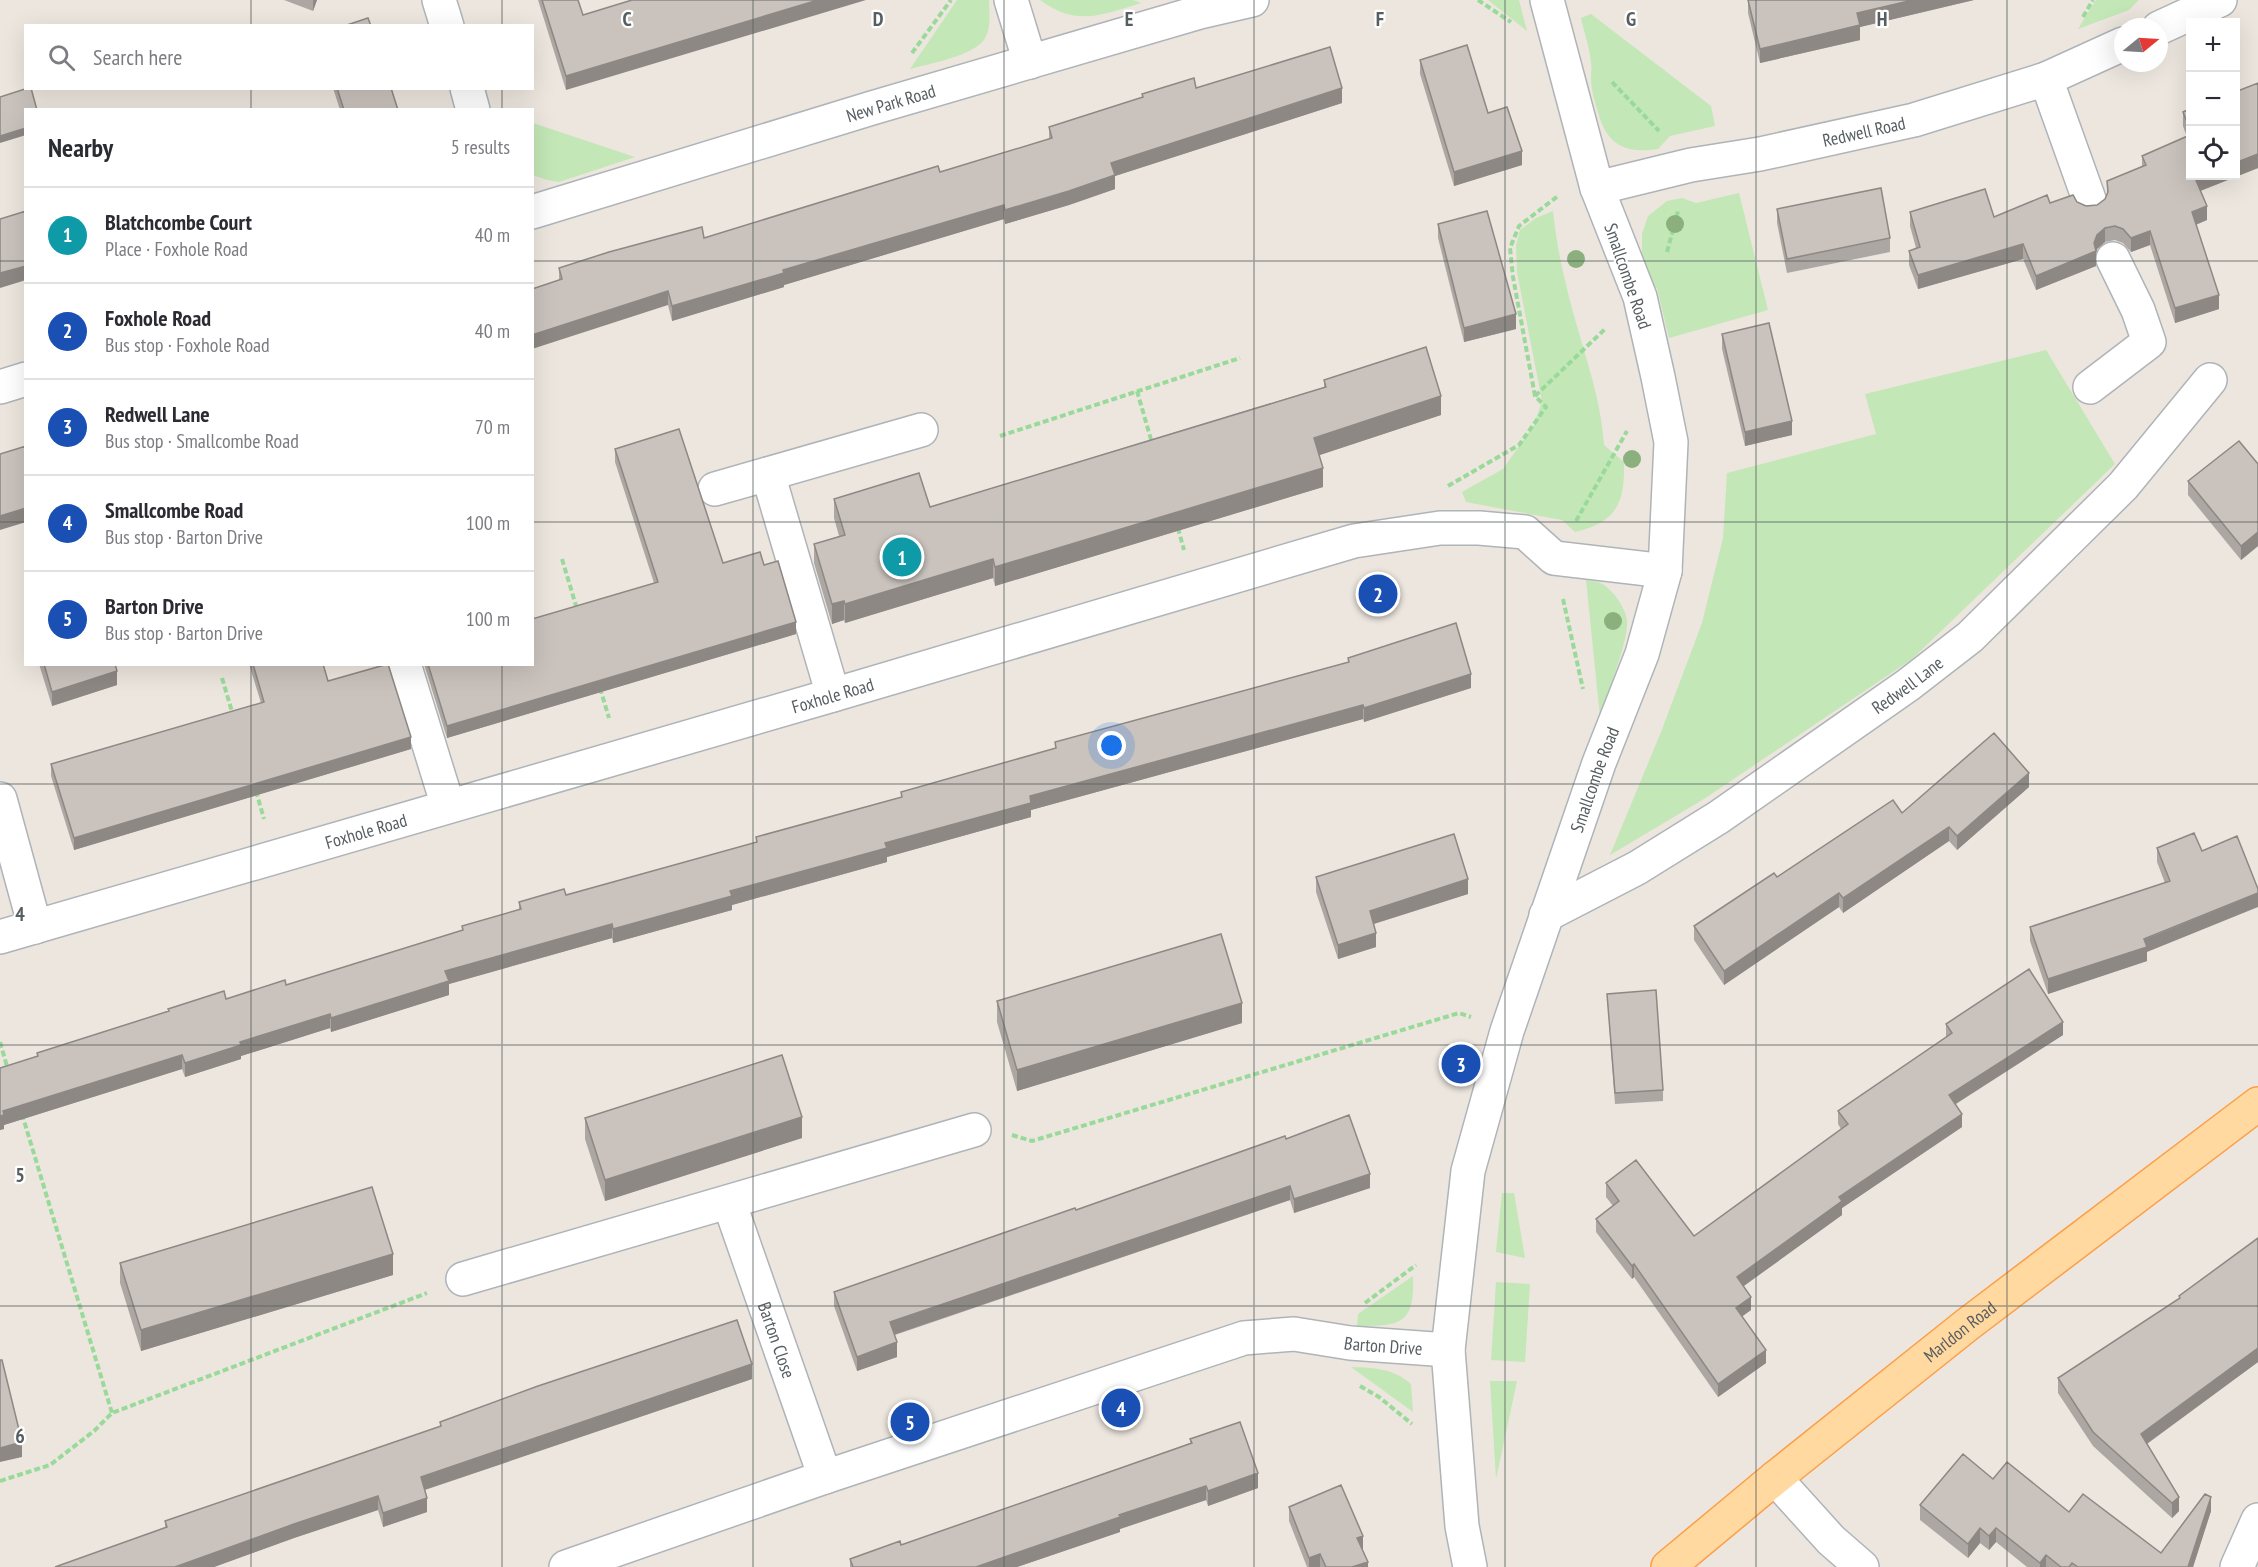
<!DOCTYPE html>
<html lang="en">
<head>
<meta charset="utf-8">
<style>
	:root { --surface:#fff; --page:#f2f2f3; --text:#2b2b33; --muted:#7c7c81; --line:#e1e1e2; --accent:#2563eb }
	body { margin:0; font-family:"PT Sans Narrow",sans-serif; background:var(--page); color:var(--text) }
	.controls { position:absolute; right:18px; top:18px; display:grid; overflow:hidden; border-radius:0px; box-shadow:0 6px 24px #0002 }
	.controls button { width:54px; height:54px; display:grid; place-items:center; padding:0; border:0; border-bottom:2px solid var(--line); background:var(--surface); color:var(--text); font:30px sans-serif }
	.compass { position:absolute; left:2114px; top:18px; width:54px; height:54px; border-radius:50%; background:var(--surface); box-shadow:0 6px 24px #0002; rotate:72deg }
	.you { position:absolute; left:1112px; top:746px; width:21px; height:21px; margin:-15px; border:4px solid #fff; border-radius:50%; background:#1a73e8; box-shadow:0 0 0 9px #1a73e833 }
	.badge { display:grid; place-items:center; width:39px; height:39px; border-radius:50%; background:var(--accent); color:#fff; font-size:20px; font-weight:700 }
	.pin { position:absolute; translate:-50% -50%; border:3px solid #fff; box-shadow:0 2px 6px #0006 }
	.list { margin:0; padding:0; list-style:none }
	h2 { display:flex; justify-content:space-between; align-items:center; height:78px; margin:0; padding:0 24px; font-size:26px }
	h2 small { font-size:20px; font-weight:400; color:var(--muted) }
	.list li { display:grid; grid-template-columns:39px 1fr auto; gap:18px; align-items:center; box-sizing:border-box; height:96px; padding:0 24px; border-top:2px solid var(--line) }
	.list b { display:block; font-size:22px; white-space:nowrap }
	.list p { margin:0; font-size:20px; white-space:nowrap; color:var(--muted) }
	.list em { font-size:20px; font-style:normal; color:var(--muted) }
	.icon { flex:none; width:33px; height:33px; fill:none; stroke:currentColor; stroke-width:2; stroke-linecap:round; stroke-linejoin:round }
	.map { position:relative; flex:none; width:2258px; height:1567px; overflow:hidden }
	.search { position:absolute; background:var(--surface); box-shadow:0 6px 24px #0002; left:24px; top:24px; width:510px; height:66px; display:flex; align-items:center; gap:15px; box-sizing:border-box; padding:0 21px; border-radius:0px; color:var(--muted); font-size:22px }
	.panel { position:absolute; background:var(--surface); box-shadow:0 6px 24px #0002; left:24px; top:108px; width:510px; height:558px; border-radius:0px }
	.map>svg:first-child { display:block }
</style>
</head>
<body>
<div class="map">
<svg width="2258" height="1567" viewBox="0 0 2258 1567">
	<rect width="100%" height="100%" fill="#ece6de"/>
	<path fill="#c3e7b7" d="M957,0H989C989,12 992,30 983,41C971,56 928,64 910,69Z
		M1040,0H1133L1141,3C1101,15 1077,27 1040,0Z
		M1488,0H1519L1527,31Z
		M2096,0H2139L2129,10L2078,29Z
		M1591,14L1711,106L1715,126L1670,136L1658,149C1623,154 1606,144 1597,109C1594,99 1591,88 1591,77C1591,73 1592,68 1591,63C1590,48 1584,33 1581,18Z
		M532,123H533L635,157L559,182L547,180L533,175Z
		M1739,193L1768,310L1669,338L1657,288L1650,286L1642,253V234L1648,216L1667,201L1682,198L1696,203Z
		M1553,211C1557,251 1567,293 1579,333C1590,372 1601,403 1604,445L1624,462C1625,503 1617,522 1575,532L1562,520L1466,502L1462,492L1503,469L1534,425L1542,401L1517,272L1516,246L1520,230L1536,218Z
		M2046,350L2115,464L1912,659L1704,799L1610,855L1661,732L1702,623L1723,538L1727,473L1876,434L1865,394Z
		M1586,580C1591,581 1596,581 1600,583C1612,588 1626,608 1627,621C1629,640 1606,696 1600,717Z
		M1502,1193H1514L1525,1258L1496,1252Z
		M1413,1276C1415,1325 1400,1326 1357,1326L1358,1314Z
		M1496,1282L1530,1284L1525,1362L1491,1360Z
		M1351,1367C1374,1368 1393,1368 1411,1384L1413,1412Z
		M1490,1381H1517L1496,1479Z"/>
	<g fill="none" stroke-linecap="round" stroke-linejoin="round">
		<g stroke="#afb4b8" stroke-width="36">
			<g id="minor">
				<path d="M439,0L447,26"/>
				<path d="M1011,0L1030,62"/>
				<path d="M2159,28L2220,0"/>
				<path d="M2046,79L2090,202"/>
				<path d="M467,88L473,110"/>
				<path id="s1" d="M1597,188L1691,165L1760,154L1914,120L2046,79L2123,44"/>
				<path id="s2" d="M532,212L872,108L1200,12L1252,0"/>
				<path d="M0,387L26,379"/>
				<path d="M2090,387L2149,342L2138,310L2113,259"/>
				<path d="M768,474L833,695"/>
				<path d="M715,489L921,430"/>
				<path d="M404,664L448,806"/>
				<path d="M0,799L35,927"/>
				<path id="s3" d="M1546,915L1637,868L1719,817L1908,685L1970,637L2123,486L2210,380"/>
				<path id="s4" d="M0,937L833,695L1354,541L1440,528H1479L1525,532L1554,558L1665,571"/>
				<path id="s5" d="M729,1202L825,1477"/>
				<path d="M463,1279L974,1130"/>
				<path d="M1775,1478L1831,1540L1862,1567"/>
				<path id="s6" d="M566,1567L825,1477L1244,1338L1294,1334L1350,1343L1448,1350"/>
				<path id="s7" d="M1470,1567L1462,1526L1448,1350L1468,1171L1507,1031L1599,763L1642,654L1665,571L1671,442L1658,377L1640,297L1597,188L1547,0"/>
				<path d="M2237,1567L2258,1520"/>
			</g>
		</g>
		<g stroke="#fc9e47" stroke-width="36">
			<g id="major">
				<path id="s8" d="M1668,1567L1775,1478L1968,1324L2258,1104"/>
			</g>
		</g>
		<path stroke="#99da9b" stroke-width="4" stroke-dasharray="6 3" stroke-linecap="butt" d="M1478,0L1511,22
			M2083,17L2093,0
			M912,53L951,0
			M1612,82L1659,131
			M1667,252L1678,211
			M1137,391L1152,443
			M1535,396L1605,329
			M1000,436L1240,358
			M1448,486L1519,445L1546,407L1535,396L1513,277L1510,248L1519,226L1558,196
			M1576,521L1627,431
			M1178,528L1184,550
			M562,559L577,609
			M1563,599L1583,689
			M222,678L233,715
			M600,688L609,718
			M256,791L264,819
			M0,1042L8,1070
			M22,1114L112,1413
			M1012,1135L1032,1141L1459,1013L1471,1017
			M1365,1303L1416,1265
			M1360,1386L1379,1397L1412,1424
			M0,1481L50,1465L94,1431L112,1413L427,1293"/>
		<use href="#minor" stroke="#fff" stroke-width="33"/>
		<use href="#major" stroke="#ffd9a0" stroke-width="33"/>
	</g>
	<g fill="#8cb07d">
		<circle cx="1675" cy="224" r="9"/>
		<circle cx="1576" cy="259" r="9"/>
		<circle cx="1632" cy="459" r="9"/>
		<circle cx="1613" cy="621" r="9"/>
	</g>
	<path fill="#ada7a3" d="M284,0H317L313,11Z
		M538,0H578L566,90Z
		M1748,0H1974L1860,27V40L1760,63L1748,13Z
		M1420,60L1488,113L1522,165L1454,186L1420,74Z
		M2258,83V168L2200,191L2207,220L2196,225L2219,309L2175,323L2150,245L2131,252L2123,243L2115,240L2105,242L2097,249L2096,253V266L2036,290L2023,259L1918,289L1909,265V251L1916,248L1910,226V212L1994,217L2050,203L2077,202L2086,206L2097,205L2105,199L2107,194V181L2142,166V156L2187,137L2183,126V112L2190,109V176Z
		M333,88H391L398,110H340Z
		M1196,88L1342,103L1115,176V189L1069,205L1005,224L1004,219L784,285V287L672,321L668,305L559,280V268L704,238L940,172L1049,139V127L1142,98V94Z
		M1777,209L1890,238V252L1787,273L1777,223Z
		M1438,224L1516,329L1464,342L1438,238Z
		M1722,334L1792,435L1745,446L1722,349Z
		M1324,380L1441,415L1319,455L1323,487L995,586L993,578L845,623L844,620L832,624L814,563V544L839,536L834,518V499L930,507L1324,387Z
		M615,449L723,563L764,565L796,634L447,738L424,664H532L654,583L615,462Z
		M2258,464V546L2241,560L2188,495V481Z
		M1348,658L1471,688L1364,722L1363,719L1031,810V817L887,857V862L732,905V910L613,943L612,938L449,984V995L331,1032L330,1028L241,1056V1059L185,1077L182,1069L4,1125V1129L0,1130V1068L37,1057V1053L168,1012V1009L226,999L286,985L462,930V926L519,910V902L566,895L756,843V837L901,797V792L1055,749V742L1348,662Z
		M39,664H115L117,685L52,706Z
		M249,664H323L328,681L411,749L74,850L51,776V764L261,703Z
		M2029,787L1957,850L1949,841L1843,913L1839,907L1724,985L1694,940V926L1777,877L1902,813Z
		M2194,833L2147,952V961L2048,994L2030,941V927L2165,883L2157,862V848Z
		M1316,877L1468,894L1374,924L1376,947L1338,959L1316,892Z
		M1607,994L1663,1090V1101L1615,1104Z
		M997,1001L1242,1023L1017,1091L997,1022Z
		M1946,1024L2063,1035L1956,1104L1962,1127L1842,1208V1215L1743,1286L1751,1310L1742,1316L1766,1363L1718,1397L1634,1277L1632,1279L1596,1232V1219L1613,1206L1606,1197V1183L1694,1236L1841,1129L1838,1124V1111L1946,1037Z
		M585,1118L802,1138L605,1201L585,1139Z
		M1286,1139L1370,1188L1294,1213L1290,1200L895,1335L897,1357L857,1371L834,1306V1292Z
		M2258,1238V1362L2147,1444L2179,1511L2172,1518L2093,1446L2058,1393V1378L2179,1299V1296Z
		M120,1263L393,1275L141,1351L120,1283Z
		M752,1379L425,1490L427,1512L383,1527L378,1510L294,1538L214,1567H55L165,1528V1521L440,1427V1422Z
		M1190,1439L1258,1488L1208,1506L1206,1500L1120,1529V1532L1017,1567H850V1559L901,1545L1190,1443Z
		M1993,1479L2161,1553L2211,1511L2193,1567H2027L1996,1542L1989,1550L1980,1543L1968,1558L1920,1520V1505Z
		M1289,1507L1363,1550L1368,1567H1307L1289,1521Z"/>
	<path fill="#8d8884" d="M313,0H317L313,11Z
		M818,0H866L566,90V76Z
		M1913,0H1974L1860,27V40L1760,63V49L1857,13Z
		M1342,88V103L1115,176V189L1069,205L1005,224V210L1111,163Z
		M26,128V135L0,143V136Z
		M1522,151V165L1454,186V172Z
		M2258,154V168L2195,193V178L2203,176H2235V163Z
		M1004,205V219L784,285V287L672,321V306L783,270Z
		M2207,206V220L2192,226V212Z
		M2105,228V242L2097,249L2096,253V266L2036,290V276L2094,243L2097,235Z
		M2150,231V245L2131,252V238Z
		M2023,244V259L1918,289V275Z
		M26,266V280L0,288V273Z
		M668,291V305L532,349V335Z
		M2219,295V309L2175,323V308Z
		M1516,314V329L1464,342V328Z
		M1441,396V415L1314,457V438Z
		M1792,421V435L1745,446V432Z
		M1323,468V487L995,586V567Z
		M26,508V522L0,530V516Z
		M2258,532V546L2241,560V546Z
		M993,559V578L845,623V604Z
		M844,601V620L832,624V604Z
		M796,622V634L447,738V726Z
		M117,671V685L52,706V692Z
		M1471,674V688L1364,722V708Z
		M1363,705V719L1031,810V817L887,857V862L732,905V910L613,943V929L730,891L885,843L1030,796Z
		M411,737V749L74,850V838Z
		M2029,773V787L1957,850V836Z
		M1949,827V841L1843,913V898Z
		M1468,879V894L1370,925V911Z
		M1839,893V907L1724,985V971Z
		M2258,893V907L2147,952V961L2048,994V979Z
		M612,924V938L449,984V995L331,1032V1018L445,971Z
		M1376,933V947L1338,959V945Z
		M1242,1003V1023L1017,1091V1070Z
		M330,1014V1028L241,1056V1059L185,1077V1063L240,1042Z
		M2063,1022V1035L1949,1108V1095Z
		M182,1055V1069L4,1125V1129L0,1130V1116L3,1111Z
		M1962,1114V1127L1842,1208V1215L1737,1291V1277L1839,1197Z
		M802,1117V1138L605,1201V1180Z
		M1370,1174V1188L1294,1213V1199Z
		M1290,1186V1200L890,1336V1322Z
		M393,1254V1275L141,1351V1330Z
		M1634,1264V1277L1632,1279V1266Z
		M1751,1297V1310L1736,1321V1308Z
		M897,1342V1357L857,1371V1357Z
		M2258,1348V1362L2141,1448V1434Z
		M1766,1350V1363L1718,1397V1384Z
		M752,1364V1379L421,1491V1477Z
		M22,1442V1457L0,1462V1448Z
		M1258,1473V1488L1208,1506V1491Z
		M1206,1486V1500L1120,1529V1532L1017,1567H976L1119,1515Z
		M378,1496V1510L294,1538L214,1567H175L294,1524Z
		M2179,1497V1511L2172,1518V1503Z
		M2211,1497V1511L2193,1567H2188Z
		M427,1498V1512L383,1527V1513Z
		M1980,1528V1543L1968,1558V1544Z
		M1996,1528V1542L1989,1550V1536Z
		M1363,1536V1550L1357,1538Z
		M1320,1554V1567H1309V1558Z
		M2046,1555V1567H2040V1563Z
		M1368,1562V1567H1352Z"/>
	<path fill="#c9c2bd" stroke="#8d8884" stroke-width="1.5" d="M542,0H578L583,15L632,0H818L566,76Z
		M1748,0H1913L1857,13L1860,25L1760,49Z
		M368,18L371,26H344Z
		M1467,45L1488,113L1507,107L1522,151L1454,172L1420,60Z
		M1330,47L1342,88L1111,163L1115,175L1069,191L1005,210L1004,205L783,270L784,273L672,306L668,291L532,335V289L562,279L559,268L609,252L702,227L704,238L938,166L940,172L1052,138L1049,127L1143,97L1142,94L1194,78L1196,88Z
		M2258,83V154L2235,163V92Z
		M28,88H31L37,110H26V128L0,136V97Z
		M337,88H391L398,110H344Z
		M2190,109V130L2183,112Z
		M2190,135V176H2203L2195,178L2207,206L2192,212L2219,295L2175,308L2150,231L2131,238L2123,229L2115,226L2105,228L2097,235L2094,243L2096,251L2036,276L2023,244L1918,275L1909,251L1920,247L1910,212L1985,189L1994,217L2047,195L2050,203L2073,195L2077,202L2086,206L2097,205L2105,199L2108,192L2107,181L2146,165L2142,156Z
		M1881,188L1890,238L1787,259L1777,209Z
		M26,211V266L0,273V219Z
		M1487,211L1516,314L1464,328L1438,224Z
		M1769,323L1792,421L1745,432L1722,334Z
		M1426,347L1441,396L1314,438L1323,468L995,567L993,559L845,604L844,601L832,604L814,544L845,535L834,499L919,473L930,507L1326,387L1324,380Z
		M679,429L723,563L760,552L764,565L778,561L796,622L447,726L428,664H532V619L658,582L615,449Z
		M2239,441L2258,464V532L2241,546L2188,481Z
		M26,446V508L0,516V454Z
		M1456,623L1471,674L1364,708L1363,705L1030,796L1031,803L885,843L887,848L730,891L732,896L613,929L612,924L445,971L449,981L331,1018L330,1014L240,1042L241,1045L185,1063L182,1055L3,1111L4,1115L0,1116V1068L38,1056L37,1053L169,1011L168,1009L224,991L226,999L285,980L286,985L463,930L462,926L521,909L519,902L564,889L566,895L757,842L756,837L902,797L901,792L1056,748L1055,742L1349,662L1348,658Z
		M44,664H115L117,671L52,692Z
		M253,664H323L328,681L388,664L411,737L74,838L51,764L264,702Z
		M1994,733L2029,773L1957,836L1949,827L1843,898L1839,893L1724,971L1694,926L1774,873L1777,877L1893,800L1902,813Z
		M2194,833L2202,851L2237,836L2258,889V893L2144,939L2147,947L2048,979L2030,927L2170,881L2157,848Z
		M1454,834L1468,879L1370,911L1376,933L1338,945L1316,877Z
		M1221,934L1242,1003L1017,1070L997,1001Z
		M2029,969L2063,1022L1949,1095L1962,1114L1839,1197L1842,1201L1737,1277L1751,1297L1736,1308L1766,1350L1718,1384L1634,1264L1632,1266L1596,1219L1619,1201L1606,1183L1636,1160L1694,1236L1848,1124L1838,1111L1952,1033L1946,1024Z
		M1656,990L1663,1090L1615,1093L1607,994Z
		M782,1055L802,1117L605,1180L585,1118Z
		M1349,1115L1370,1174L1294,1199L1290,1186L890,1322L897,1342L857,1357L834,1292L1075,1208L1076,1210L1285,1136L1286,1139Z
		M372,1187L393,1254L141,1330L120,1263Z
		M2258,1238V1348L2141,1434L2179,1497L2172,1503L2093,1432L2058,1378L2180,1298L2179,1296Z
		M737,1320L752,1364L421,1477L427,1498L383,1513L378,1496L294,1524L175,1567H55L167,1527L165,1521L441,1426L440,1422L538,1386Z
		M0,1360H2L22,1442L0,1448Z
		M1240,1422L1258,1473L1208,1491L1206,1486L1119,1515L1120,1517L976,1567H853L850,1559L900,1541L901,1545L1192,1443L1190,1439Z
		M1963,1454L1993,1479L2007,1462L2069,1512L2083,1494L2161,1553L2205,1494L2211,1497L2188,1567H2078L2072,1563L2069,1567H2061L2046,1555L2040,1563L1996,1528L1989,1536L1980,1528L1968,1544L1920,1505Z
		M1341,1485L1363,1536L1357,1538L1368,1562L1352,1567H1326L1320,1554L1309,1558L1289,1507Z"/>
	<path fill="none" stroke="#575e61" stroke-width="1.5" stroke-opacity="0.55" d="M251,0V26M502,0V26M753,0V1567M1004,0V1567M1254,0V1567M1505,0V1567M1756,0V1567M2007,0V1567M251,88V110M502,88V110M0,261H26M532,261H2258M0,522H26M532,522H2258M251,664V1567M502,664V1567M0,784H2258M0,1045H2258M0,1306H2258"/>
	<g text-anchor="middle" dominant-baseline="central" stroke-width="4.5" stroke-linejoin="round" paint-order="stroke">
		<g font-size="18" fill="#575e61" stroke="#fff">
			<text stroke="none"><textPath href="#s2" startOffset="375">New Park Road</textPath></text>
			<text stroke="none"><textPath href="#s1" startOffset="273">Redwell Road</textPath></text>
			<text transform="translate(1628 276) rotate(71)">Smallcombe Road</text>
			<text stroke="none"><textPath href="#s3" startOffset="429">Redwell Lane</textPath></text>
			<text stroke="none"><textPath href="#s4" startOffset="867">Foxhole Road</textPath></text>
			<text stroke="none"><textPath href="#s7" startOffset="810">Smallcombe Road</textPath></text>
			<text stroke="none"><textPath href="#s4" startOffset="381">Foxhole Road</textPath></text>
			<text stroke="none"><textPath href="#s8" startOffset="375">Marldon Road</textPath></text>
			<text stroke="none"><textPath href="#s5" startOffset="146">Barton Close</textPath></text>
			<text stroke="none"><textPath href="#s6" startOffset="856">Barton Drive</textPath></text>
		</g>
	</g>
	<g font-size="20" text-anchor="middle" font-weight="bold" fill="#575e61" stroke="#fff" stroke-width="4.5" stroke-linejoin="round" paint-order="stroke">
		<text x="627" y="26">C</text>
		<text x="878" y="26">D</text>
		<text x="1129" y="26">E</text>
		<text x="1380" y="26">F</text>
		<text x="1631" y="26">G</text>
		<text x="1882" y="26">H</text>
		<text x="20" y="921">4</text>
		<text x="20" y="1182">5</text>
		<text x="20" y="1443">6</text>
	</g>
</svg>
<div class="controls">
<button>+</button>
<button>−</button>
<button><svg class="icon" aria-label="locate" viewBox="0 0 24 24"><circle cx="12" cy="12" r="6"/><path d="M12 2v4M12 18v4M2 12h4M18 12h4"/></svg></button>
</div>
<svg class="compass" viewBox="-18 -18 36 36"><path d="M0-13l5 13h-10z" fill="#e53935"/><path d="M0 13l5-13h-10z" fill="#7c7c81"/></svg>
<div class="you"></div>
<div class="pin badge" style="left:902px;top:557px;background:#0f9aa8">1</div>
<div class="pin badge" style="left:1378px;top:594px;background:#1a4fb4">2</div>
<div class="pin badge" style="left:1461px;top:1064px;background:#1a4fb4">3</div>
<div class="pin badge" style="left:1121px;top:1408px;background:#1a4fb4">4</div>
<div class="pin badge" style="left:910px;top:1422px;background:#1a4fb4">5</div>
<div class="search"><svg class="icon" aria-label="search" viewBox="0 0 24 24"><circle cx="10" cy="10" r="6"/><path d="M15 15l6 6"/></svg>Search here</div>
<section class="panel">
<h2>Nearby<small>5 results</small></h2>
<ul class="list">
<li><span class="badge" style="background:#0f9aa8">1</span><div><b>Blatchcombe Court</b><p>Place · Foxhole Road</p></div><em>40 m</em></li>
<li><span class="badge" style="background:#1a4fb4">2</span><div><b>Foxhole Road</b><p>Bus stop · Foxhole Road</p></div><em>40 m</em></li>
<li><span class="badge" style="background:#1a4fb4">3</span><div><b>Redwell Lane</b><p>Bus stop · Smallcombe Road</p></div><em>70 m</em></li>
<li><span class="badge" style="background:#1a4fb4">4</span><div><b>Smallcombe Road</b><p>Bus stop · Barton Drive</p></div><em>100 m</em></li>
<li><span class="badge" style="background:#1a4fb4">5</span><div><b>Barton Drive</b><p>Bus stop · Barton Drive</p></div><em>100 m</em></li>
</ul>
</section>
</div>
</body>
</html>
